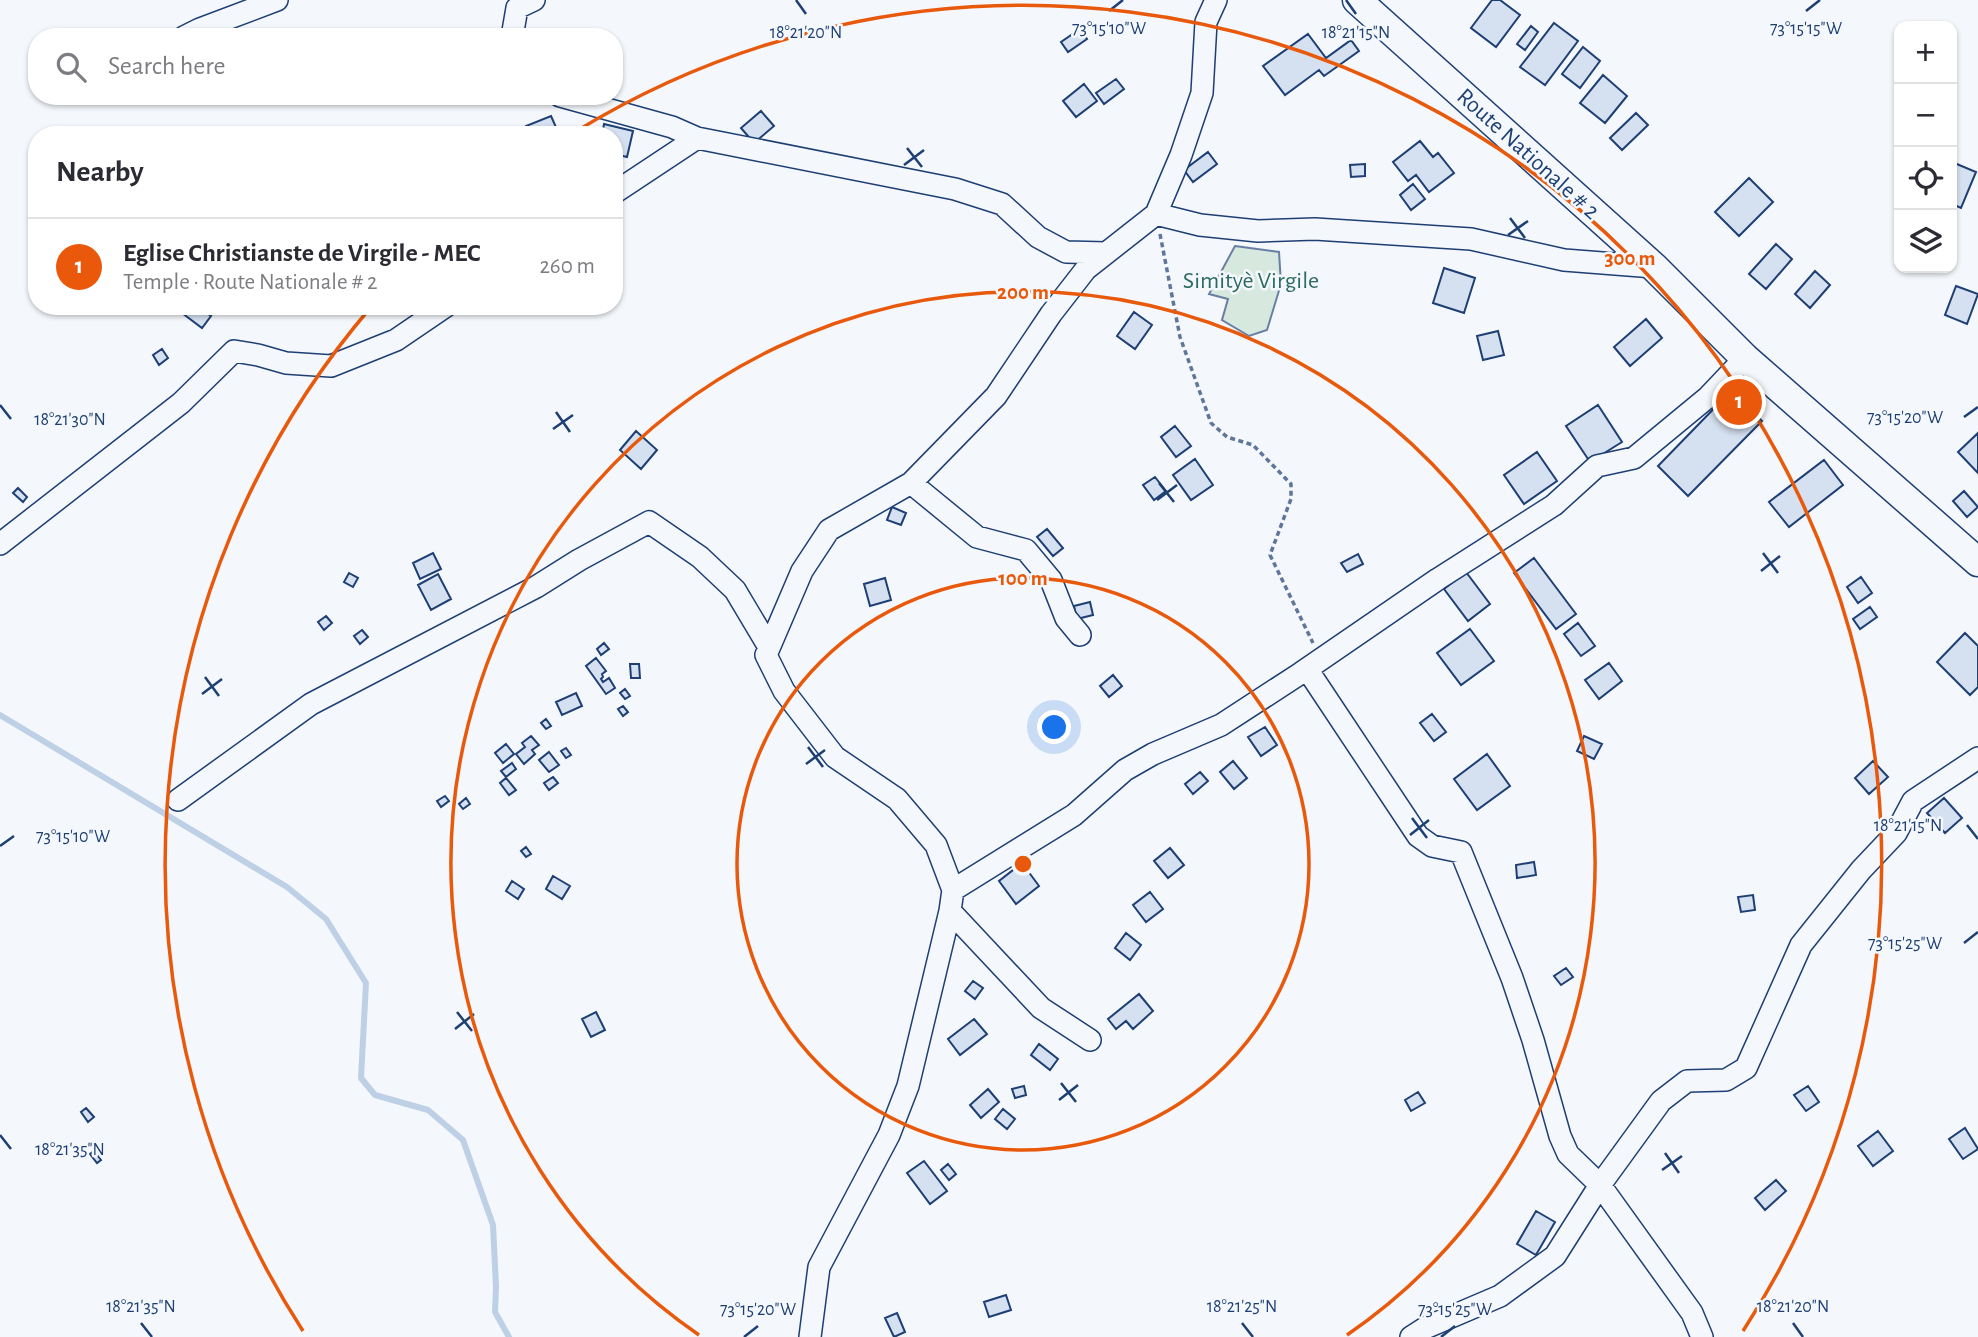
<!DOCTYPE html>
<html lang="en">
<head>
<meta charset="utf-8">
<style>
	:root { --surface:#fff; --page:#f2f2f3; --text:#2b2b33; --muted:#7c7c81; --line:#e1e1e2; --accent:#ea580c }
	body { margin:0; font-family:"Alegreya Sans",sans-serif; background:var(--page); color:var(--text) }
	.controls { position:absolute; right:21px; top:21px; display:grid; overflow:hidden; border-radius:14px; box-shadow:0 2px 5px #0004 }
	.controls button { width:63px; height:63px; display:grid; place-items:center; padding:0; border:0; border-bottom:2px solid var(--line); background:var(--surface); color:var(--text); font:35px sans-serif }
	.you { position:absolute; left:1055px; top:728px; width:24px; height:24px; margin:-18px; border:5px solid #fff; border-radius:50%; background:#1a73e8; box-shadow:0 0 0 10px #1a73e833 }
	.badge { display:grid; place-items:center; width:46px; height:46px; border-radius:50%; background:var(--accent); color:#fff; font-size:23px; font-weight:700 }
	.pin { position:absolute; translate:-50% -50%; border:4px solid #fff; box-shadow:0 2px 7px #0006 }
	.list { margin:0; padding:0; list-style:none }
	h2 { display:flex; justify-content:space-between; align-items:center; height:91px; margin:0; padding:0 28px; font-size:30px }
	h2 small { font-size:23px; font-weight:400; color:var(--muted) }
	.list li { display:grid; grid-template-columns:46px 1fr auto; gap:21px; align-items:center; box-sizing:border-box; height:98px; padding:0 28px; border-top:2px solid var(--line) }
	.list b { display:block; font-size:26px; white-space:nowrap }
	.list p { margin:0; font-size:23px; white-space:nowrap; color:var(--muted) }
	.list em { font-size:23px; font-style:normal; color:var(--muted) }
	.icon { flex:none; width:38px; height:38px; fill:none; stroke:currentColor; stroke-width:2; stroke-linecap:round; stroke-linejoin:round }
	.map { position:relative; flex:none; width:1978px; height:1337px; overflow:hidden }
	.search { position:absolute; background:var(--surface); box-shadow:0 2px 5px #0004; left:28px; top:28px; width:595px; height:77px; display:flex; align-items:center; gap:18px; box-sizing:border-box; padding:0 24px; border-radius:28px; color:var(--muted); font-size:26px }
	.panel { position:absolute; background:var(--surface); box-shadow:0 2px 5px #0004; left:28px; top:126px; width:595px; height:189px; border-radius:28px }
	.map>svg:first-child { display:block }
</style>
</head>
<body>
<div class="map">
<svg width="1978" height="1337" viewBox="0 0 1978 1337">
	<rect width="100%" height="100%" fill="#f4f7fb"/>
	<path fill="#d7e8df" stroke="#687fa3" stroke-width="2" d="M1235,246L1279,252L1281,284L1267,330L1249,336L1222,320L1228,299L1209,294Z"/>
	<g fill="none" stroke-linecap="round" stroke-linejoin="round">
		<path stroke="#bed0e5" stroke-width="6" d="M0,715L287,887L326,919L366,983L361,1078L375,1095L428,1110L463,1140L493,1225L496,1287L495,1312L509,1337"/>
	</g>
	<path fill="#d5e0f0" stroke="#1d3f73" stroke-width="2" d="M1492,0H1500L1520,15L1496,47L1471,28Z
		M1554,23L1578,41L1545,85L1520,67Z
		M1531,26L1538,32L1525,50L1517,44Z
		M1080,29L1087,39L1068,52L1061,42Z
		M1308,34L1326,58L1351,40L1359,51L1324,76L1319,70L1285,95L1263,66Z
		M1583,47L1600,61L1580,88L1562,74Z
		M1603,75L1627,96L1605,123L1580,103Z
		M1116,79L1124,89L1104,104L1096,93Z
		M1084,84L1097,101L1076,117L1063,101Z
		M761,111L774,126L754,143L741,128Z
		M1636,113L1648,125L1622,150L1610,138Z
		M551,116L559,134L529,135L526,126Z
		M604,124L633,131L627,157L614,154V135H602Z
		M1420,141L1433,157L1438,153L1454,173L1429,192L1416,175L1408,181L1393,162Z
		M1208,152L1217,164L1193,182L1184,170Z
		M1952,162L1976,172L1961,208L1952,204Z
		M1365,164V176L1351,177L1350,165Z
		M1749,178L1773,202L1739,236L1715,212Z
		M1413,184L1425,199L1411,210L1400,195Z
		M1776,244L1792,259L1766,289L1749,274Z
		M1444,268L1475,278L1464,313L1433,303Z
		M1815,271L1830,285L1810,308L1795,294Z
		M1956,286L1978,294L1967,324L1945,315Z
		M180,306H197L211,316L202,328L178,310Z
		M1134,312L1152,325L1135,349L1117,336Z
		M1646,319L1662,338L1630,366L1614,347Z
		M1498,331L1504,355L1483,360L1477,336Z
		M162,349L168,358L159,365L153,355Z
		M1731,391L1762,421L1688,496L1658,466Z
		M1598,405L1622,442L1590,462L1566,426Z
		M1175,426L1191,446L1176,457L1161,437Z
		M636,431L657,450L641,469L620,450Z
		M1978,433V473L1958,452Z
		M1537,452L1557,481L1524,504L1504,475Z
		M1195,459L1213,485L1191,500L1173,475Z
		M1824,460L1843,485L1789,527L1769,502Z
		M1155,477L1166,491L1154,500L1143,485Z
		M18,488L27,497L23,502L13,493Z
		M1964,491L1978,507L1967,517L1953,501Z
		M892,507L906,513L901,525L887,520Z
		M1047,529L1063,548L1053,556L1037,537Z
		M433,553L441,569L420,579L413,563Z
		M1358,554L1363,564L1347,572L1341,563Z
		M1534,558L1576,614L1556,629L1514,573Z
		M1466,572L1490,604L1468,621L1444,589Z
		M349,573L358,578L353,587L344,582Z
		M438,574L451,599L431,610L418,585Z
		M1861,577L1872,593L1858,603L1847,587Z
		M885,578L891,600L870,606L864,584Z
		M1090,602L1093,615L1077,619L1074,606Z
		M1870,607L1877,617L1860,629L1853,619Z
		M326,616L332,623L324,630L318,622Z
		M1578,623L1595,646L1581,656L1564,634Z
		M1470,629L1494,661L1461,685L1437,653Z
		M362,630L368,637L360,644L354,636Z
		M1965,633L1978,646V687L1970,695L1937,662Z
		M604,643L609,649L601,655L597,649Z
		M596,658L606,671L602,674L603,677L601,679L603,682L609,678L615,688L606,694L586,666Z
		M1609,663L1622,681L1599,699L1585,680Z
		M630,664H639L640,678H631Z
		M1113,675L1122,686L1109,697L1100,686Z
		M625,689L630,696L625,699L620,693Z
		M576,693L582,706L562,715L556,702Z
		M623,706L628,712L623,716L618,709Z
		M1432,714L1446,732L1434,741L1420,723Z
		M546,719L551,726L546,729L541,723Z
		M1265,727L1277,745L1261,756L1248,737Z
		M531,736L539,745L532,750L535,754L524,764L516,754L525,747L522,743Z
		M1584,736L1602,744L1594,759L1577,751Z
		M506,744L514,754L503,763L495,753Z
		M566,748L571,755L566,758L561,751Z
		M549,752L559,765L549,772L539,760Z
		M1487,754L1510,786L1477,810L1454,779Z
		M1233,761L1247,778L1234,789L1220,772Z
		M1873,761L1888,777L1869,794L1855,778Z
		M512,763L516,769L506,777L501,771Z
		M1200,772L1208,781L1193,794L1185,784Z
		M553,777L558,783L549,790L544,783Z
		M506,778L516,790L509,795L500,783Z
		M445,796L449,801L441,807L437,801Z
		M466,798L470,804L463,809L459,804Z
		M1944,798L1962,818L1945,833L1927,813Z
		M526,847L531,854L526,857L521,851Z
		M1170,848L1184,865L1168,878L1154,861Z
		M1534,862L1536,875L1517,878L1516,865Z
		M1022,863L1039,886L1016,904L999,881Z
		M553,876L570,886L562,899L546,889Z
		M512,881L524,889L518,899L506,891Z
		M1150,892L1163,909L1146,922L1133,905Z
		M1753,895L1755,910L1741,912L1738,897Z
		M1126,933L1141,945L1130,960L1115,948Z
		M1566,968L1573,977L1561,985L1554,976Z
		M973,981L983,988L975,999L965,991Z
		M1139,994L1153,1011L1133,1029L1126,1021L1116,1029L1108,1019Z
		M596,1012L605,1030L591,1037L582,1019Z
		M974,1019L987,1034L960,1055L948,1039Z
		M1039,1044L1058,1059L1050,1070L1031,1055Z
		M1024,1086L1026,1095L1015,1098L1012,1089Z
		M1808,1086L1819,1102L1806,1111L1794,1095Z
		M988,1089L999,1102L981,1118L970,1105Z
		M1418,1092L1425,1103L1411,1111L1405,1100Z
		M86,1108L94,1117L88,1122L81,1112Z
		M1003,1109L1015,1119L1007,1129L995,1119Z
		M1965,1128L1978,1149L1963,1159L1949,1139Z
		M1878,1131L1893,1151L1873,1166L1858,1146Z
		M94,1151L101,1160L97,1163L90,1154Z
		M924,1161L947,1191L930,1204L907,1173Z
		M948,1164L956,1174L949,1180L941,1170Z
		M1776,1180L1786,1191L1765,1210L1755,1198Z
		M1536,1211L1555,1222L1536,1255L1517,1244Z
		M1006,1295L1011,1310L989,1317L984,1302Z
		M897,1313L905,1332L894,1337L885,1318Z"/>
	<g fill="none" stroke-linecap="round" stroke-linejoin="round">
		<g stroke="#1d3f73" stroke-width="24">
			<path id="minor" d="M184,37L200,29L277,0
				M512,37L517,8L534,0
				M560,96L672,127L697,138L955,189L1002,204L1038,237L1066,252L1106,253
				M614,193L697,138
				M1156,214L1200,225L1258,231L1315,229L1471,239L1564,260L1654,267
				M911,483L977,537L1026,550L1051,580L1066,618L1080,635
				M0,544L181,403L234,351L258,355L286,363L331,366L396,340L446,306
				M1307,669L1418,836L1432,846L1461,852L1512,978L1533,1040L1560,1136L1568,1154L1600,1185L1692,1313L1702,1337
				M178,800L311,704L536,587L579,560L649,522L700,557L735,590L769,647
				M953,890L1074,815L1125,770L1153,754L1221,725L1301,673L1438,579L1554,505L1597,466L1634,458L1708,397L1745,358
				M950,911L1041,1008L1090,1040
				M810,1337L819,1267L889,1135L908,1086L950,911L953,890L936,845L897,799L835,757L784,691L766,655L802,571L829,530L911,483L996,396L1051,314L1086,269L1156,214L1181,155L1202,93L1206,22L1216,0
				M1411,1337L1425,1328L1500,1296L1555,1256L1600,1185L1661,1101L1687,1081L1726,1080L1746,1068L1801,945L1861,870L1896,833L1913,801L1978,758"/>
		</g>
		<g stroke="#1d3f73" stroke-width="31">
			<path id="major" d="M1357,0L1654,267L1745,358L1978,562"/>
		</g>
		<path stroke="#5e769c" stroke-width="3.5" stroke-dasharray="5 3.5" stroke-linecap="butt" d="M1160,234L1180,337L1211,423L1227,437L1253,445L1291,484V499L1270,555L1313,643"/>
		<use href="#minor" stroke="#f4f7fb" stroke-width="21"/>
		<use href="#major" stroke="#f4f7fb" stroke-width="28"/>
	</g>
	<path fill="none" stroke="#1d3f73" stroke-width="2.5" d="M796,0L806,14M1346,0L1356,14M1109,11L1123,0M1806,11L1820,0M907,148L922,167M904,165L924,150M1510,218L1525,238M1508,235L1528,221M0,405L11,419M556,412L570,432M1964,417L1978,407M553,429L573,415M1159,483L1174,502M1157,500L1177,485M1763,553L1778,573M1761,571L1780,556M205,677L219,696M202,694L222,679M808,747L823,767M806,764L825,750M1412,818L1427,838M1967,825L1978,839M1410,835L1429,820M0,846L14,836M1964,943L1978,932M457,1012L472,1031M455,1029L474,1014M1061,1083L1076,1102M1059,1100L1078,1085M0,1135L11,1149M1665,1153L1679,1173M1662,1170L1682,1156M141,1323L152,1337M1242,1323L1253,1337M1793,1323L1803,1337M744,1337L758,1326M1441,1337L1455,1326"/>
	<g fill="none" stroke="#e8590c" stroke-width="3.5">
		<circle cx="1023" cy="864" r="286"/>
		<path d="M699 1335A572 572 0 1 1 1347 1335"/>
		<path d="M303 1331A858 858 0 0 1 371 307M575 132A858 858 0 0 1 1743 1331"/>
	</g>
	<g text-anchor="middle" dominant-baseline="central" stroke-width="5" stroke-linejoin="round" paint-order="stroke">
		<g font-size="24" fill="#1d3f73" stroke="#f4f7fb">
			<text transform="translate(1528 154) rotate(42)">Route Nationale # 2</text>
		</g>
		<g font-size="24" fill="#2c6c60" stroke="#f4f7fb">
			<text x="1251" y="281">Simityè Virgile</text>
		</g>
	</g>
	<g font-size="18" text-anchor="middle" fill="#1d3f73" stroke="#f4f7fb" stroke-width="5" stroke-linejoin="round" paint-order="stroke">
		<text x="1109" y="34">73°15'10"W</text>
		<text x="1806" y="34">73°15'15"W</text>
		<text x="806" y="38">18°21'20"N</text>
		<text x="1356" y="38">18°21'15"N</text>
		<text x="1905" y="423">73°15'20"W</text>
		<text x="70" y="425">18°21'30"N</text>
		<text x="1908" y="831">18°21'15"N</text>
		<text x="73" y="842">73°15'10"W</text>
		<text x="1905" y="949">73°15'25"W</text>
		<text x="70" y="1155">18°21'35"N</text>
		<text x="141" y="1312">18°21'35"N</text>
		<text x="1242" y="1312">18°21'25"N</text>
		<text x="1793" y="1312">18°21'20"N</text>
		<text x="758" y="1315">73°15'20"W</text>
		<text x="1455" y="1315">73°15'25"W</text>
	</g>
	<circle cx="1023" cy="864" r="10" fill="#e8590c" stroke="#f4f7fb" stroke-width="3.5"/>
	<g font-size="21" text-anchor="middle" font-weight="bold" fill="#e8590c" stroke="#f4f7fb" stroke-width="5" stroke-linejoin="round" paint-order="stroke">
		<text x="1630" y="265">300 m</text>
		<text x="1023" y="299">200 m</text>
		<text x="1023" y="585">100 m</text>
	</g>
</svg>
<div class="controls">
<button>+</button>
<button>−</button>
<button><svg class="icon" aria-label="locate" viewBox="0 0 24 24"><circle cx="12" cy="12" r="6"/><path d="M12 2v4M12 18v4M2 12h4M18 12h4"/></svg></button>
<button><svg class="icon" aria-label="layers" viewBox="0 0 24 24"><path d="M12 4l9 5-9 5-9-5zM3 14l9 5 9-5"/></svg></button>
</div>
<div class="you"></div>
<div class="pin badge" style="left:1739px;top:402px">1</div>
<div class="search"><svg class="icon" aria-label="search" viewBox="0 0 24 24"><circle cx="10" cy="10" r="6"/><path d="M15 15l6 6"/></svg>Search here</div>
<section class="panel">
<h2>Nearby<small></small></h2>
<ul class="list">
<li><span class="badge">1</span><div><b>Eglise Christianste de Virgile - MEC</b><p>Temple · Route Nationale # 2</p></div><em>260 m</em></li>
</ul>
</section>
</div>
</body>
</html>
